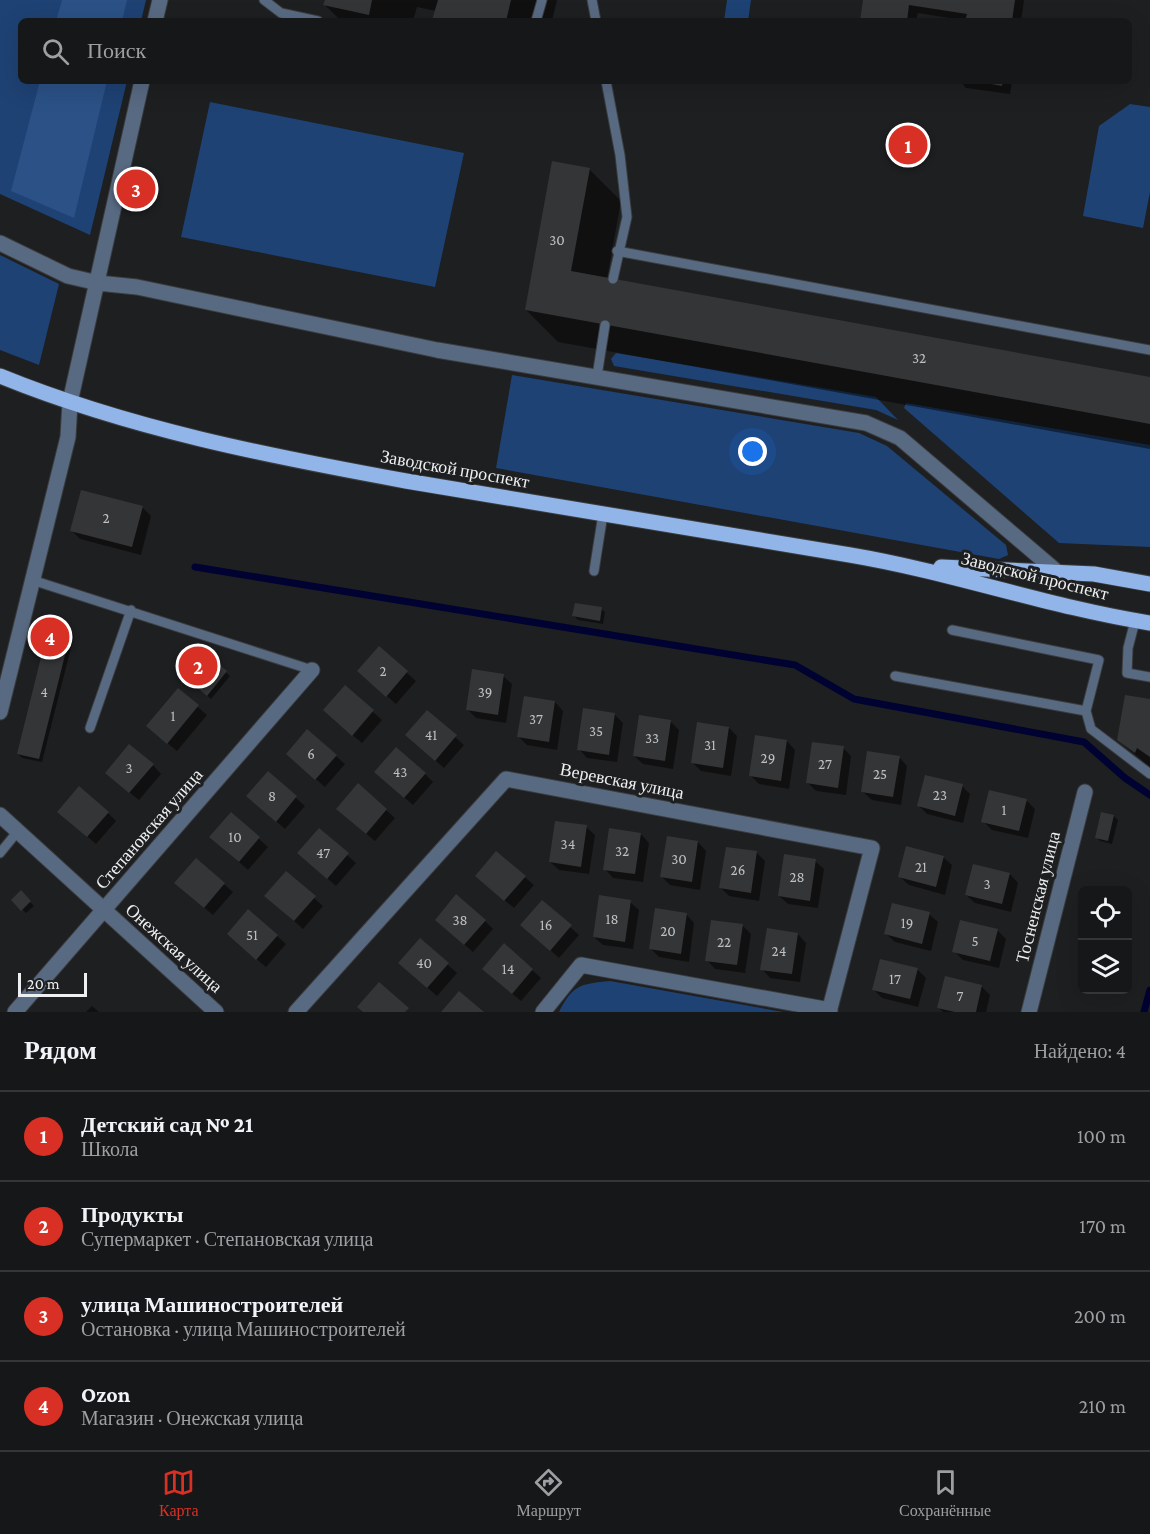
<!DOCTYPE html>
<html lang="ru">
<head>
<meta charset="utf-8">
<style>
	:root { --surface:#161719; --page:#1f2022; --text:#f1f3f6; --muted:#9e9fa2; --line:#353638; --accent:#d93025 }
	body { margin:0; font-family:"Crimson Pro",serif; background:var(--page); color:var(--text) }
	.controls { position:absolute; right:18px; bottom:18px; display:grid; overflow:hidden; border-radius:9px; box-shadow:0 6px 24px #0002 }
	.controls button { width:54px; height:54px; display:grid; place-items:center; padding:0; border:0; border-bottom:2px solid var(--line); background:var(--surface); color:var(--text); font:30px sans-serif }
	.scale { position:absolute; left:18px; bottom:15px; width:69px; box-sizing:border-box; padding-left:6px; border:3px solid #eeeff0; border-top:0; font-size:16px; line-height:21px; white-space:nowrap; color:#eeeff0; -webkit-text-stroke:4px #1e1f21; paint-order:stroke }
	.you { position:absolute; left:753px; top:452px; width:21px; height:21px; margin:-15px; border:4px solid #fff; border-radius:50%; background:#1a73e8; box-shadow:0 0 0 9px #1a73e833 }
	.badge { display:grid; place-items:center; width:39px; height:39px; border-radius:50%; background:var(--accent); color:#fff; font-size:20px; font-weight:700 }
	.pin { position:absolute; translate:-50% -50%; border:3px solid #fff; box-shadow:0 2px 6px #0006 }
	.list { margin:0; padding:0; list-style:none }
	h2 { display:flex; justify-content:space-between; align-items:center; height:78px; margin:0; padding:0 24px; font-size:26px }
	h2 small { font-size:20px; font-weight:400; color:var(--muted) }
	.list li { display:grid; grid-template-columns:39px 1fr auto; gap:18px; align-items:center; box-sizing:border-box; height:90px; padding:0 24px; border-top:2px solid var(--line) }
	.list b { display:block; font-size:22px; white-space:nowrap }
	.list p { margin:0; font-size:20px; white-space:nowrap; color:var(--muted) }
	.list em { font-size:20px; font-style:normal; color:var(--muted) }
	.icon { flex:none; width:33px; height:33px; fill:none; stroke:currentColor; stroke-width:2; stroke-linecap:round; stroke-linejoin:round }
	.map { position:relative; flex:none; width:1150px; height:1012px; overflow:hidden }
	.search { position:absolute; background:var(--surface); box-shadow:0 6px 24px #0002; left:18px; right:18px; top:18px; height:66px; display:flex; align-items:center; gap:15px; box-sizing:border-box; padding:0 21px; border-radius:9px; color:var(--muted); font-size:22px }
	.sheet { height:438px; background:var(--surface) }
	nav { display:flex; justify-content:space-around; align-items:center; box-sizing:border-box; height:84px; border-top:2px solid var(--line); background:var(--surface); font-size:16px; color:var(--muted) }
	nav a { display:grid; justify-items:center; gap:3px }
	nav .on { color:var(--accent) }
	.map>svg:first-child { display:block }
</style>
</head>
<body>
<div class="map">
<svg width="1150" height="1012" viewBox="0 0 1150 1012">
	<rect width="100%" height="100%" fill="#1e1f21"/>
	<path fill="#1e4274" d="M0,0H146L141,21H21V81H127L90,235L0,194Z
		M727,0H751L748,21H724Z
		M210,102L464,153L435,287L181,237Z
		M1130,104L1150,107V192L1143,228L1083,216L1099,126Z
		M0,255L59,284L39,365L0,350Z
		M616,353L876,397L898,420L876,410L614,366L611,359Z
		M512,375L859,433L887,446L1006,545L1008,555L999,559L496,468Z
		M906,403L1150,445V547L1059,543L904,408Z
		M610,981L783,1012H559C573,984 581,984 610,981Z"/>
	<path fill="#2b5186" d="M62,0H127L122,21H56Z
		M40,81H107L74,218L11,191Z"/>
	<path fill="#0007" d="M326,0H557L552,21H435L436,11L417,7L413,21H341L325,5Z
		M865,0H1024L1021,21H967L918,13L916,21H861Z
		M960,81H1012L1010,94L966,88Z
		M589,169L621,201L607,279L1150,378V449L558,342L526,310Z
		M142,507L151,516L141,555L80,539L72,531Z
		M601,609L605,612L603,624L578,620L574,616Z
		M70,632L74,636L42,762L22,758L18,754Z
		M379,648L416,681L396,704L367,679Z
		M202,652L230,676L211,699L187,679Z
		M503,676L512,684L506,723L476,718L468,710Z
		M345,687L382,720L362,743L333,719Z
		M178,690L207,715L177,751L156,734Z
		M1150,701V767L1118,740Z
		M555,702L563,711L557,750L527,745L519,737Z
		M427,712L464,745L444,768L416,743Z
		M615,715L623,723L617,762L587,758L579,749Z
		M670,721L679,730L673,769L643,764L634,756Z
		M729,728L737,736L731,776L701,771L693,763Z
		M787,741L795,750L789,789L759,784L751,776Z
		M843,748L851,756L846,795L816,791L807,782Z
		M336,756L345,764L325,787L296,762Z
		M899,757L907,766L901,805L872,800L863,792Z
		M153,765L161,774L139,800L115,781Z
		M268,773L305,806L285,829L256,804Z
		M425,774L433,782L413,805L384,780Z
		M962,786L970,794L963,823L927,814L919,806Z
		M1027,801L1035,809L1028,838L992,830L983,821Z
		M386,810L395,818L375,841L346,817Z
		M108,813L116,821L96,844L68,820Z
		M231,814L268,847L248,870L219,845Z
		M1114,816L1118,820L1112,844L1100,841L1096,837Z
		M586,827L595,835L589,874L559,870L550,862Z
		M319,830L356,863L336,886L308,861Z
		M641,834L649,843L643,882L613,878L605,869Z
		M698,842L706,851L700,890L670,885L662,877Z
		M727,848L757,853L765,861L759,901L729,896L721,888Z
		M497,853L534,885L514,908L485,884Z
		M943,857L952,865L945,895L909,885L900,877Z
		M196,860L233,892L213,915L184,891Z
		M815,861L824,869L818,908L788,904L779,896Z
		M286,873L323,906L303,929L275,904Z
		M1010,874L1018,883L1011,912L975,903L966,895Z
		M21,893L34,906L26,913L13,900Z
		M542,902L579,935L559,958L531,933Z
		M630,902L639,910L633,949L603,945L594,937Z
		M249,911L286,944L266,967L237,943Z
		M686,914L694,923L689,962L659,957L650,948Z
		M929,914L938,922L931,951L895,942L886,934Z
		M485,921L493,929L473,952L445,928Z
		M962,922L998,931L1006,939L999,968L963,960L954,951Z
		M743,926L751,934L745,973L715,969L707,960Z
		M798,934L806,943L800,982L770,978L762,969Z
		M420,940L457,973L437,996L408,971Z
		M504,945L541,978L521,1001L492,977Z
		M917,969L926,978L918,1007L882,998L874,990Z
		M946,978L982,987L990,995L986,1012H943L938,1007Z
		M92,1006L99,1012H86Z"/>
	<g fill="none" stroke-linecap="round" stroke-linejoin="round">
		<path stroke="#000231" stroke-width="7" d="M195,567L795,665L854,699L1084,742L1125,778L1150,795
			M1144,1012L1150,990"/>
	</g>
	<path fill="#333537" d="M325,0H372L369,15L323,5Z
		M438,0H511L506,21H436L432,20Z
		M863,0H1015L1012,21H965L967,14L909,5L907,21H860Z
		M975,81H1003L1002,86Z
		M552,161L590,168L571,271L1150,377V424L525,310Z
		M81,490L143,506L132,547L70,531Z
		M575,603L602,607L600,621L572,616Z
		M49,625L71,631L39,759L17,754Z
		M379,646L408,671L386,697L357,671Z
		M202,650L227,671L207,696L182,675Z
		M472,669L504,674L498,715L466,710Z
		M345,685L374,710L352,736L323,710Z
		M178,688L199,705L167,744L146,726Z
		M1125,695L1150,699V757L1137,748L1135,753L1117,740Z
		M524,696L555,701L549,742L517,737Z
		M583,708L615,713L609,755L577,750Z
		M427,710L457,735L435,761L405,735Z
		M639,715L671,720L665,761L633,756Z
		M697,722L729,727L723,768L691,763Z
		M307,729L337,755L315,780L286,754Z
		M755,735L787,740L781,781L749,776Z
		M812,742L844,746L838,788L806,783Z
		M129,744L154,764L129,793L105,773Z
		M396,747L426,773L404,798L374,772Z
		M867,751L900,756L893,797L861,792Z
		M268,771L297,796L276,822L246,796Z
		M925,775L963,784L955,816L917,806Z
		M358,783L387,809L366,834L336,809Z
		M79,786L109,812L87,837L57,812Z
		M989,790L1027,799L1019,831L981,822Z
		M231,812L260,837L239,862L209,837Z
		M1101,812L1114,815L1108,841L1095,838Z
		M555,821L587,825L581,867L549,862Z
		M319,828L349,853L327,879L297,853Z
		M609,828L641,833L635,874L603,870Z
		M667,836L698,841L692,882L660,877Z
		M906,846L944,856L936,887L898,877Z
		M726,847L757,851L751,893L719,888Z
		M496,851L526,876L504,901L475,876Z
		M784,854L816,859L810,901L778,896Z
		M196,858L225,883L204,908L174,883Z
		M973,864L1010,873L1002,904L965,895Z
		M286,871L316,896L294,921L264,896Z
		M21,890L31,901L21,911L11,900Z
		M456,894L486,920L464,945L435,920Z
		M599,895L631,900L625,942L593,937Z
		M542,900L572,925L550,951L520,925Z
		M892,903L930,912L922,944L884,934Z
		M655,908L687,913L681,954L649,949Z
		M248,909L278,935L256,960L227,934Z
		M711,920L743,924L737,965L705,961Z
		M960,920L998,929L990,961L952,952Z
		M767,928L798,933L792,974L760,970Z
		M420,938L449,963L427,988L398,963Z
		M504,943L533,969L512,994L482,969Z
		M880,959L918,968L910,999L872,990Z
		M945,976L982,985L976,1012H955L937,1008Z
		M379,982L409,1008L405,1012H363L357,1007Z
		M459,991L484,1012H441Z"/>
	<g fill="none" stroke-linecap="round" stroke-linejoin="round">
		<g stroke="#3b3c3e" stroke-width="11">
			<path id="lane" d="M264,0L281,13L318,21
				M592,0L596,21
				M536,21L542,0
				M606,81L620,155L627,217L613,279
				M617,251L1150,350
				M597,376L605,325
				M594,571L603,514
				M32,580L312,670
				M1135,621L1128,648L1127,673L1150,677
				M895,676L1086,711L1099,660L952,630
				M1086,711L1091,729L1150,774
				M90,728L131,610
				M0,853L18,831"/>
		</g>
		<g stroke="#3b3c3e" stroke-width="17">
			<path id="street" d="M155,21L160,0
				M0,243L68,276L98,283L137,287L437,350L866,423L900,438L1056,571
				M0,712L68,437L70,402L142,81
				M0,815L216,1012
				M15,1012L312,670
				M296,1012L506,779L872,848L829,1012
				M543,1012L581,965L830,1010
				M1029,1012L1085,792"/>
		</g>
		<g stroke="#3b3c3e" stroke-width="17">
			<path id="primary" d="M0,376C130,429 269,456 406,481C554,507 702,531 850,555C951,572 1049,607 1150,623
				M941,567L1094,574L1150,584"/>
		</g>
		<use href="#lane" stroke="#586a82" stroke-width="9"/>
		<use href="#street" stroke="#586a82" stroke-width="15"/>
		<use href="#primary" stroke="#91b5e9" stroke-width="15"/>
	</g>
	<g text-anchor="middle" dominant-baseline="central" stroke-width="6" stroke-linejoin="round" paint-order="stroke">
		<g font-size="15" fill="#bfc0c2">
			<text x="557" y="240">30</text>
			<text x="919" y="358">32</text>
			<text x="106" y="518">2</text>
			<text x="383" y="671">2</text>
			<text x="44" y="692">4</text>
			<text x="485" y="692">39</text>
			<text x="173" y="716">1</text>
			<text x="536" y="719">37</text>
			<text x="596" y="731">35</text>
			<text x="431" y="735">41</text>
			<text x="652" y="738">33</text>
			<text x="710" y="745">31</text>
			<text x="311" y="754">6</text>
			<text x="768" y="758">29</text>
			<text x="825" y="764">27</text>
			<text x="129" y="768">3</text>
			<text x="400" y="772">43</text>
			<text x="880" y="774">25</text>
			<text x="940" y="795">23</text>
			<text x="272" y="796">8</text>
			<text x="1004" y="810">1</text>
			<text x="235" y="837">10</text>
			<text x="568" y="844">34</text>
			<text x="622" y="851">32</text>
			<text x="323" y="853">47</text>
			<text x="679" y="859">30</text>
			<text x="921" y="867">21</text>
			<text x="738" y="870">26</text>
			<text x="797" y="877">28</text>
			<text x="987" y="884">3</text>
			<text x="612" y="919">18</text>
			<text x="460" y="920">38</text>
			<text x="907" y="923">19</text>
			<text x="546" y="925">16</text>
			<text x="668" y="931">20</text>
			<text x="252" y="935">51</text>
			<text x="975" y="941">5</text>
			<text x="724" y="942">22</text>
			<text x="779" y="951">24</text>
			<text x="424" y="963">40</text>
			<text x="508" y="969">14</text>
			<text x="895" y="979">17</text>
			<text x="960" y="996">7</text>
		</g>
		<g font-size="18" fill="#eeeff0" stroke="#1e1f21">
			<text transform="translate(455 469) rotate(10)">Заводской проспект</text>
			<text transform="translate(1035 576) rotate(14)">Заводской проспект</text>
			<text transform="translate(622 781) rotate(11)">Веревская улица</text>
			<text transform="translate(149 829) rotate(-49)">Степановская улица</text>
			<text transform="translate(1038 897) rotate(-76)">Тосненская улица</text>
			<text transform="translate(174 948) rotate(42)">Онежская улица</text>
		</g>
	</g>
</svg>
<div class="controls">
<button><svg class="icon" aria-label="locate" viewBox="0 0 24 24"><circle cx="12" cy="12" r="6"/><path d="M12 2v4M12 18v4M2 12h4M18 12h4"/></svg></button>
<button><svg class="icon" aria-label="layers" viewBox="0 0 24 24"><path d="M12 4l9 5-9 5-9-5zM3 14l9 5 9-5"/></svg></button>
</div>
<div class="scale">20 m</div>
<div class="you"></div>
<div class="pin badge" style="left:908px;top:145px">1</div>
<div class="pin badge" style="left:198px;top:666px">2</div>
<div class="pin badge" style="left:136px;top:189px">3</div>
<div class="pin badge" style="left:50px;top:637px">4</div>
<div class="search"><svg class="icon" aria-label="search" viewBox="0 0 24 24"><circle cx="10" cy="10" r="6"/><path d="M15 15l6 6"/></svg>Поиск</div>
</div>
<section class="sheet">
<h2>Рядом<small>Найдено: 4</small></h2>
<ul class="list">
<li><span class="badge">1</span><div><b>Детский сад № 21</b><p>Школа</p></div><em>100 m</em></li>
<li><span class="badge">2</span><div><b>Продукты</b><p>Супермаркет · Степановская улица</p></div><em>170 m</em></li>
<li><span class="badge">3</span><div><b>улица Машиностроителей</b><p>Остановка · улица Машиностроителей</p></div><em>200 m</em></li>
<li><span class="badge">4</span><div><b>Ozon</b><p>Магазин · Онежская улица</p></div><em>210 m</em></li>
</ul>
</section>
<nav>
<a class="on"><svg class="icon" aria-label="map" viewBox="0 0 24 24"><path d="M3 6l6-2 6 2 6-2v14l-6 2-6-2-6 2zM9 4v14M15 6v14"/></svg>Карта</a>
<a><svg class="icon" aria-label="directions" viewBox="0 0 24 24"><path d="M12 3l9 9-9 9-9-9zM9 14v-3h6M13 9l2 2-2 2"/></svg>Маршрут</a>
<a><svg class="icon" aria-label="saved" viewBox="0 0 24 24"><path d="M7 4h10v16l-5-4-5 4z"/></svg>Сохранённые</a>
</nav>
</body>
</html>
